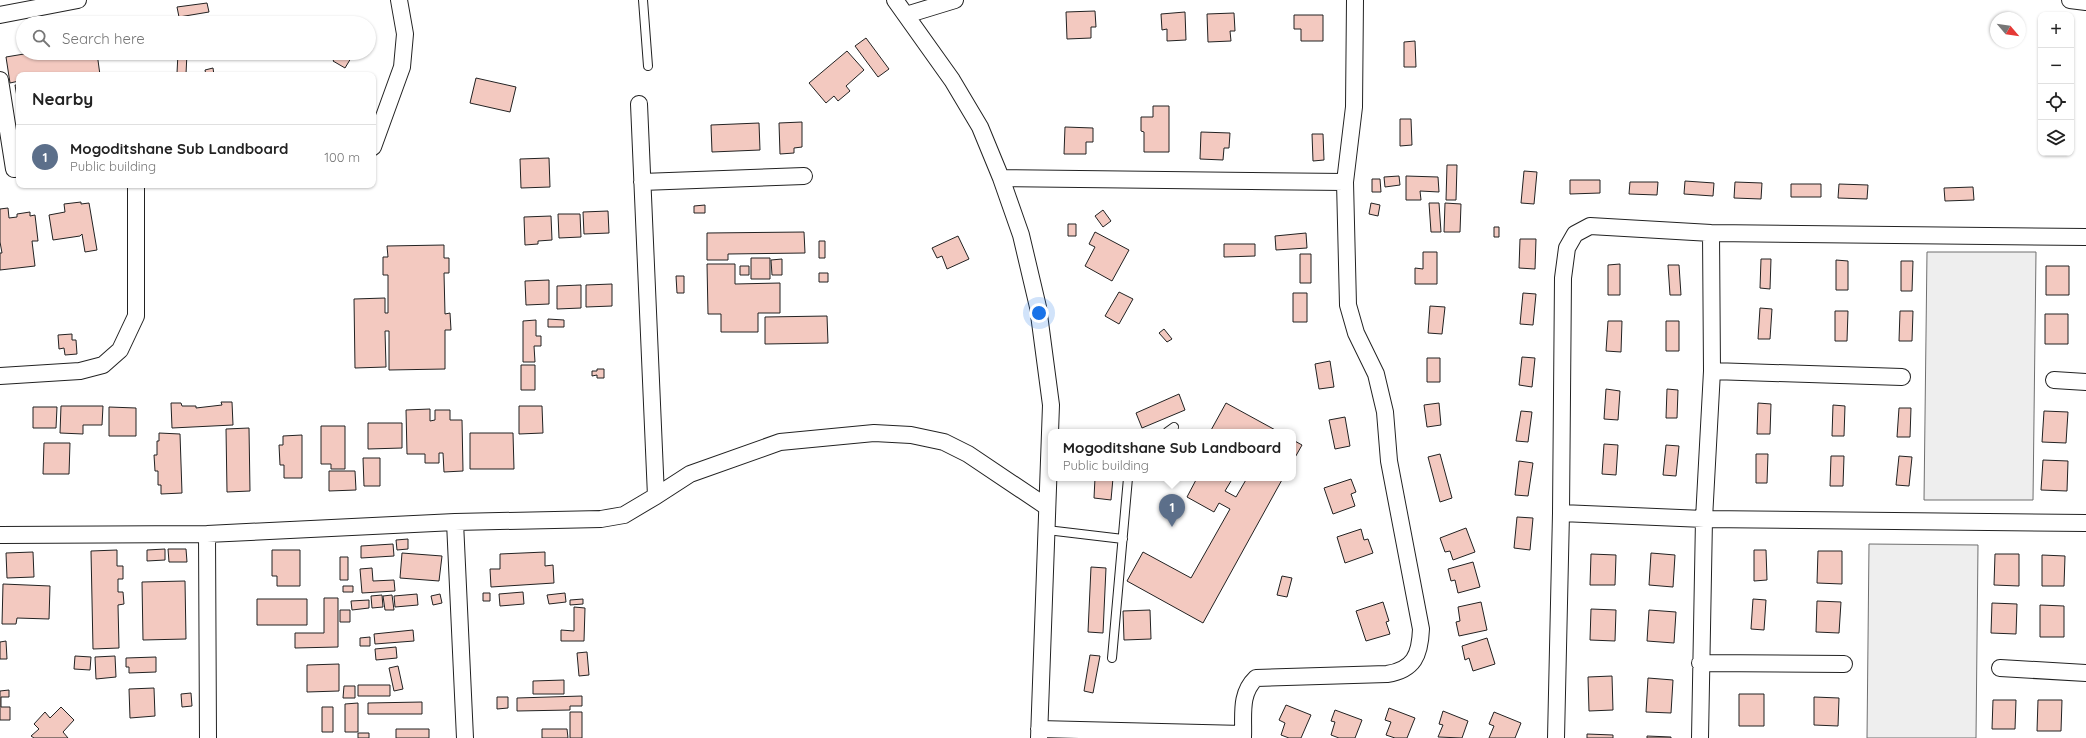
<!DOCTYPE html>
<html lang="en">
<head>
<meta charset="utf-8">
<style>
	:root { --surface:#fff; --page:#f6f6f6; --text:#222; --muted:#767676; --line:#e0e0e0; --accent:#d93025 }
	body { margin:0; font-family:Quicksand,sans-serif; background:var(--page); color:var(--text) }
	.controls { position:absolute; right:12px; top:12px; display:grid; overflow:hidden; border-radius:8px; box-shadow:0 1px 3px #0004 }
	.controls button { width:36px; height:36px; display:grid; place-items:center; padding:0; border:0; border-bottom:1px solid var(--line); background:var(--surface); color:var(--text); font:20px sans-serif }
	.compass { position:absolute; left:1990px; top:12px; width:36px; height:36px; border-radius:50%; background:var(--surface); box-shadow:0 1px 3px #0004; rotate:119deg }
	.you { position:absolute; left:1039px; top:313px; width:14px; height:14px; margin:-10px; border:3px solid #fff; border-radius:50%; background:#1a73e8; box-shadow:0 0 0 6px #1a73e833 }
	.badge { display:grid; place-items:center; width:26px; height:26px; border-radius:50%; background:var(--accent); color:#fff; font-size:13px; font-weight:700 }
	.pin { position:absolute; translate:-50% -33px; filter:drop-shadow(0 1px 2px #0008) }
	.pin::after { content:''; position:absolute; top:21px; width:14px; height:12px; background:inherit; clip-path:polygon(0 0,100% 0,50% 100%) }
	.popup { position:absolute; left:1048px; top:429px; width:248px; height:52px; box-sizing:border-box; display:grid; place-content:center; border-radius:8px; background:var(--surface); filter:drop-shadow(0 1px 3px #0005); font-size:13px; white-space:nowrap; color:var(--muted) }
	.popup b { font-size:15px; color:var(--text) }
	.popup::after { content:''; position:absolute; left:50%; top:100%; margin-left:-8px; border:8px solid transparent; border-top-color:var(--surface) }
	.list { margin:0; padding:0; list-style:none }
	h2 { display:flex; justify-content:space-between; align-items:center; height:52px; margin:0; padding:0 16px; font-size:17px }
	h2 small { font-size:13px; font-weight:400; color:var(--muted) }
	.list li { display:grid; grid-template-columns:26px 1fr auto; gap:12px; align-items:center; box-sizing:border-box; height:64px; padding:0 16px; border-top:1px solid var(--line) }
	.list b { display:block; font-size:15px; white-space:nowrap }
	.list p { margin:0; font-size:13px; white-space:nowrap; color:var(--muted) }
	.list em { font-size:13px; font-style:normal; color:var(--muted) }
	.icon { flex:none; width:22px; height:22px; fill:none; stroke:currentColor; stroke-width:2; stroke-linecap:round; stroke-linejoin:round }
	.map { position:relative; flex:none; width:2086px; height:738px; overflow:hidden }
	.search { position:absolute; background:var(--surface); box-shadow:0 1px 3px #0004; left:16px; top:16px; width:360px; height:44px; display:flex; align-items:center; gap:10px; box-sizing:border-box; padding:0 14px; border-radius:22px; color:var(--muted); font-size:15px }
	.panel { position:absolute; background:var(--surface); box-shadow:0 1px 3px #0004; left:16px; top:72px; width:360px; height:116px; border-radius:8px }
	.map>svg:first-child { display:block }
</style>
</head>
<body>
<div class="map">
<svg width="2086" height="738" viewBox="0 0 2086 738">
	<rect width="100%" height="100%" fill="#fff"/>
	<path fill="#eee" stroke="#6f6f6f" d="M1927,252H2036L2033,500H1924Z
		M1869,544L1978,545L1976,738H1867Z"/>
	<path fill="#f3c9c0" stroke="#222" d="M207,3L209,12L179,17L177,7Z
		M1095,11L1096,27H1091V38L1067,39L1066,12Z
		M1185,12L1186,40L1167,41V29L1162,30L1161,14Z
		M1234,13L1235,31H1230L1231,41L1208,42L1207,14Z
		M1294,15H1323V41H1301V29H1294Z
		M866,38L889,69L878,77L855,46Z
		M1415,41L1416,67H1404V42Z
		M847,51L864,70L846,86L850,91L838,101L834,96L826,103L809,83Z
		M30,53H52V59L60,58L59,53H97L100,75H19V81L10,83L6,57Z
		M178,53H187L186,74L177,73Z
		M326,53H354L345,68L333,61L335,58Z
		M213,68L214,75H206L205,70Z
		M476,78L516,87L510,112L470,103Z
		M15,85H19V109Z
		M1153,106H1169V152H1144V132L1141,131V117H1153Z
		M1400,119H1411L1412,145L1400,146Z
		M802,122V147L794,148V153L780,154L779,123Z
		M759,123L760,150L712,152L711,125Z
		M1065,127L1093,128V142H1086V154H1064Z
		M1201,132L1230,133L1229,148H1224L1223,160L1200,159Z
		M1312,134H1323L1324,160L1313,161Z
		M549,158L550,187L521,188L520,159Z
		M1447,165H1457L1456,200H1446Z
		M1524,171L1537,172L1534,204L1521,203Z
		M1399,176L1400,185L1385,187L1384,177Z
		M1406,176L1438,177L1439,192L1420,191L1421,200H1406Z
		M1372,179H1380L1381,192H1372Z
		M1570,180H1600V193L1570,194Z
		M1685,181L1714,183L1713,196L1684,194Z
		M1630,182H1658L1657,195L1629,194Z
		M1735,182L1762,183L1761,199L1734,198Z
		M1791,184H1821V197H1791Z
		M1839,184L1868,185L1867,199L1838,198Z
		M1973,187L1974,200L1945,201L1944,188Z
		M81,202V204L89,203L97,250L85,252L82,234L80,236L53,240L49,215L65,212L64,204Z
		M1371,203L1380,205L1378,216L1369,214Z
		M1429,203H1439L1441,232H1431Z
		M1445,203L1461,204L1460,232H1444Z
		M705,205V213H694V206Z
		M8,208L9,218L17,217V214L30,212V216L35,215L38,241H32L35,266L0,270V253H2L0,242V209Z
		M1103,210L1111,221L1103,227L1095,216Z
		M608,211L609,233L584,234L583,212Z
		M558,214H580L581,237L559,238Z
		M551,216L552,240L538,241V244L525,245L524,217Z
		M1068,224H1076V236H1068Z
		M1494,227H1499V237H1494Z
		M804,232L805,253L728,254V260H707V233Z
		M1095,232L1129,250L1112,281L1085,266L1095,247L1089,244Z
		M1306,233L1307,248L1276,250L1275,236Z
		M958,236L969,259L947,269L942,256L937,258L932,248Z
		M1520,239H1536L1535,269L1519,268Z
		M819,241H825V258H819Z
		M1224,244H1255V256L1224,257Z
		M444,245V258H449V273H444L445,314L450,313L451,330H445V369L389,370V331H385L386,367L355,368L354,299L385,298V313H388V275H383V257H388L387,246Z
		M1423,252H1437V284H1415V268L1423,269Z
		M1300,254H1311V283H1300Z
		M751,258H770V279H751Z
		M782,259V275H772L771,260Z
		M1761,259H1771L1770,289L1760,288Z
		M1836,260L1848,261V290H1836Z
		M1901,261H1913L1912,291H1901Z
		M707,264H735V284L780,283V313H758V332H721V314H708Z
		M1620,264V295H1608V265Z
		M1668,265H1679L1681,295H1670Z
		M740,266H749V275H740Z
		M2046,266H2069V295H2046Z
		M819,273H828V282H819Z
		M676,276H684V293H677Z
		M549,280V304L526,305L525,281Z
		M612,284V306L586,307V285Z
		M581,285V308L557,309V286Z
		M1119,292L1133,299L1119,324L1105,316Z
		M1293,293H1307V322H1293Z
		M1523,293L1536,294L1533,325L1520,324Z
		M1430,306L1445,307L1442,334L1428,333Z
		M1760,308L1772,309L1770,339H1758Z
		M1835,311H1848L1847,341H1835Z
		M1900,311H1913L1912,341H1899Z
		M2045,314H2068V344H2045Z
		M827,316L828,343L765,344V317Z
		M548,319L564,320V327H548Z
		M536,320V336H541V346H534L535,362H523V321Z
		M1608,321H1622L1621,352L1606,351Z
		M1666,321H1679V351H1666Z
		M1164,329L1172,339L1167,342L1159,333Z
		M72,334V340H76L77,354L65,355L64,348L59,349L58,335Z
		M1522,357L1535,358L1532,387L1519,385Z
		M1427,358H1440V382H1427Z
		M1330,361L1334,387L1319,389L1315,364Z
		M521,365H535V390H521Z
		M597,369H604V378H597V375L592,376V371H597Z
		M1606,389L1620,391L1618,420L1604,419Z
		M1667,389L1678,390L1677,418H1666Z
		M1179,394L1185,410L1142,428L1136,413Z
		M221,402H232L233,425L172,428L171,403H181L182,406H196V408L222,405Z
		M1226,403L1279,432H1210Z
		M1439,403L1441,425L1427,427L1424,405Z
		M1758,403L1771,404L1770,434H1757Z
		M1833,405L1845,406L1844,436H1832Z
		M61,406H103L102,425H83V434L60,433Z
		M519,406H542L543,433L519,434Z
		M33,407H57L56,428H33Z
		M109,407L136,408V436H109Z
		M1899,408H1911L1910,437H1897Z
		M430,409V421L435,420V410H450V420H462L463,471L444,472L443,453H439V463H425V454H407L406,410Z
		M1521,411L1532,412L1528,442L1516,441Z
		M2044,411L2068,412L2066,443L2042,442Z
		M1345,417L1350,446L1335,449L1329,420Z
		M368,423H402V448L368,449Z
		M321,426H345V469H331V464H321Z
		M249,428L250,491L227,492L226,429Z
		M159,433L180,434L182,493L161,494V485H158V471H155L154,455H157V441H159Z
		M470,433H513L514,469H470Z
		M302,435V478H284V465H280L279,445H283V436Z
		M1293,440L1302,445L1293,461Z
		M44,443H70L69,474H43Z
		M1604,444L1618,445L1616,475L1602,474Z
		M1666,445L1679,446L1676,476L1663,475Z
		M1440,454L1452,498L1440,502L1428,457Z
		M1756,454H1768L1767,483H1756Z
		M1831,456H1844L1843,486H1830Z
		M1899,456L1912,457L1909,486L1896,485Z
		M363,458H380V486H364Z
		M2043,460L2068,461L2067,491L2041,490Z
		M1519,461L1533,463L1528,496L1515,495Z
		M329,471H355L356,490L329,491Z
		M1095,478H1113L1111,500L1094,498Z
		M1197,478H1225L1231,481L1225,491L1236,497L1247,478H1283L1203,623L1127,581L1143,552L1191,578L1230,509L1219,503L1214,512L1187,497Z
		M1351,479L1356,492L1351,494L1355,506L1333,514L1324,488Z
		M1517,517L1533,518L1530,550L1514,548Z
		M1466,528L1475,552L1453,560L1450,551L1445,552L1440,538Z
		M1361,529L1364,540L1368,539L1373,553L1345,563L1337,537Z
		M408,539V549L397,550L396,540Z
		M393,544L394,556L361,558V546Z
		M165,549V560L147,561V550Z
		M168,549H186L187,562H169Z
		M117,550V566H123V579H118V592H123L124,604L118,605L119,648L93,649L91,551Z
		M272,550H300V586H277V576H272Z
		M1754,550H1766L1767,580L1754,581Z
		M1818,551H1842V584L1817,583Z
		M33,552L34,577L7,578L6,553Z
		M545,552V566L553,565L554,583L491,587L490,569H500V554Z
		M402,553L442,556L439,581L400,578Z
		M1651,553L1675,555L1673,587L1649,585Z
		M1591,554L1616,555L1615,585H1590Z
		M1995,554H2019V586L1994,585Z
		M2042,555L2065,556L2064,586H2042Z
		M340,557H348V580H340Z
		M1473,562L1480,587L1458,593L1455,580L1451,581L1448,569Z
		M1091,567L1106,568L1103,633L1088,632Z
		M372,568L373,581L394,580L395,591L362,593L360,569Z
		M1282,576L1292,578L1287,597L1277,595Z
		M185,581L186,639L143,640L142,582Z
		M3,584L50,586L49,619L17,618L16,624H2Z
		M343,586H353V592H343Z
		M523,592L524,604L500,606L499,594Z
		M483,593H490V601H483Z
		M565,593L566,602L549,604L547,595Z
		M417,594L418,605L395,607L394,596Z
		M440,594L442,603L433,605L431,596Z
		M382,595L383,607L372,608L371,596Z
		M392,595L394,610H385L383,596Z
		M324,598H338V647L295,648V633H324Z
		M257,599H307V625H257Z
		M583,599V604L570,605V600Z
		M1753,599L1766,600L1764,630L1751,629Z
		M369,600V608L352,610L351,601Z
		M1817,601L1841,602L1839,633L1816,632Z
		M1383,602L1389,621L1386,622L1390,634L1366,641L1356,611Z
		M1481,602L1487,630L1459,636L1456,622L1460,621L1458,607Z
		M1992,603L2017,604L2016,634L1991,633Z
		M2040,605L2064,606V637H2040Z
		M574,607L585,608L584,641H561V630L574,631Z
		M1591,609L1616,610L1615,641L1590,640Z
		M340,610H350V622H340Z
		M1150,610L1151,639L1124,640L1123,611Z
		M1649,610L1676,612L1674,643L1647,641Z
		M413,630L414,641L375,644L374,634Z
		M370,637V646H360V638Z
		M1487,638L1495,664L1473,671L1469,658L1465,660L1462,646Z
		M6,641L7,659H0V642Z
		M396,647L397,658L376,660L375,649Z
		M587,652L589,675L579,676L577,653Z
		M1090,655L1100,656L1093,693L1084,691Z
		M75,656L91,657L90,670L74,669Z
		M115,656L116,677L96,679L95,657Z
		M156,657V672L129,673V667H126V658Z
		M339,664V691L307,692V665Z
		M398,666L403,689L394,691L389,668Z
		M1612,676L1613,710L1589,711L1588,677Z
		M1648,678L1673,680L1671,713L1646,712Z
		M564,680V694H533V681Z
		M358,685H390V696H358Z
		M344,686H355V698H343Z
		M154,688L155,716L130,718L129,689Z
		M9,690V697H1V707H10V720H0V691Z
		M191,693L192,706L182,707L181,694Z
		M1739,694H1764V726H1739Z
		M582,696V706H570V710L517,711V698Z
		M497,697H508V708L497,709Z
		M1814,697L1839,698L1838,726L1814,725Z
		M1993,700H2016L2015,729H1992Z
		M2038,700H2062L2061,731H2037Z
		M422,702V714H368V703Z
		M358,703V732H345V704Z
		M1286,705L1311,715L1301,738H1289L1281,735L1285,723L1279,720Z
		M61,707L74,720L63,732L68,738H34L31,736L39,729L34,724L45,712L50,718Z
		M322,707H333V732H322Z
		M1389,708L1415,718L1407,738H1395L1386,735L1391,722L1385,720Z
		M1335,710L1362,720L1355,738H1339L1331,735L1335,722L1331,721Z
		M1443,711L1468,721L1462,738L1438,737L1443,725L1439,724Z
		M570,712H582V738H570Z
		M1494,712L1521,723L1515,738H1489L1494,726L1489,724Z
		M396,729H429V738H396Z
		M542,729H567L568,738H542Z
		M358,733H369V738H358Z
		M1587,734L1613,735V738H1587Z
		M1647,736L1671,737V738H1647Z"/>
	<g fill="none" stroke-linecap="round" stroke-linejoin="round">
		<g stroke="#222" stroke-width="10">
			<path id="service" d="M643,0L648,66
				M1167,432L1174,427
				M1047,530L1123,539
				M1112,658L1128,478"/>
		</g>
		<g stroke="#222" stroke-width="18">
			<path id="minor" d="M895,0L952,80L980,127L1001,178L1021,235L1038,307L1051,405L1039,738
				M2070,0L2086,2
				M0,15L78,0
				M906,15L955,0
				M0,80L14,169
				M373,147L402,67L405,34L399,0
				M1001,178L1345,182
				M642,182L804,176
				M1712,371L1902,377
				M0,376L80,371L103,365L120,350L136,316V185
				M2054,380L2086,382
				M656,496L690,474L780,442L874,433L911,435L944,442L968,454L1047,507
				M1561,513L1704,519L2086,523
				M455,522L465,738
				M207,534L208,738
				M0,535L207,534L455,522L601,519L624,515L656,496L639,104
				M1700,663L1844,664
				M2000,668L2086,673
				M1039,729L1243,734
				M1243,738C1244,716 1239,694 1256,678L1387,674C1414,670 1420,655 1421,629L1389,461L1385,412L1376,374L1356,333L1348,305L1345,182L1354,107L1355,0
				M1556,738L1561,513L1563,278L1567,248L1575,234L1590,226L1711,233L2086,237
				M1700,738L1704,519L1712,371L1711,233"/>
		</g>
		<use href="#service" stroke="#fff" stroke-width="8"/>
		<use href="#minor" stroke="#fff" stroke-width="16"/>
	</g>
</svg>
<div class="controls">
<button>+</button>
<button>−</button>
<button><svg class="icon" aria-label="locate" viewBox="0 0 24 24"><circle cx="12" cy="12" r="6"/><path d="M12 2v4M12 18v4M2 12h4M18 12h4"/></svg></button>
<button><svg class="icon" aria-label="layers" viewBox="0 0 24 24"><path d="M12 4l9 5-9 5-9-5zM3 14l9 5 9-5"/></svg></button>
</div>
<svg class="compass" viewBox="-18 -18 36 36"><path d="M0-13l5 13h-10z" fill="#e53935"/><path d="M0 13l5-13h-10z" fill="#767676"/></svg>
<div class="you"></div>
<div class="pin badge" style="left:1172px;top:527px;background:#5c6f8a">1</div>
<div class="popup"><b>Mogoditshane Sub Landboard</b>Public building</div>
<div class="search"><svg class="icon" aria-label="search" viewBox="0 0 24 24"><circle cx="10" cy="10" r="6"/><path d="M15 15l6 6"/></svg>Search here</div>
<section class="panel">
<h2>Nearby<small></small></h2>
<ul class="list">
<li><span class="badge" style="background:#5c6f8a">1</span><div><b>Mogoditshane Sub Landboard</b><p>Public building</p></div><em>100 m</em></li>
</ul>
</section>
</div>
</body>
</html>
